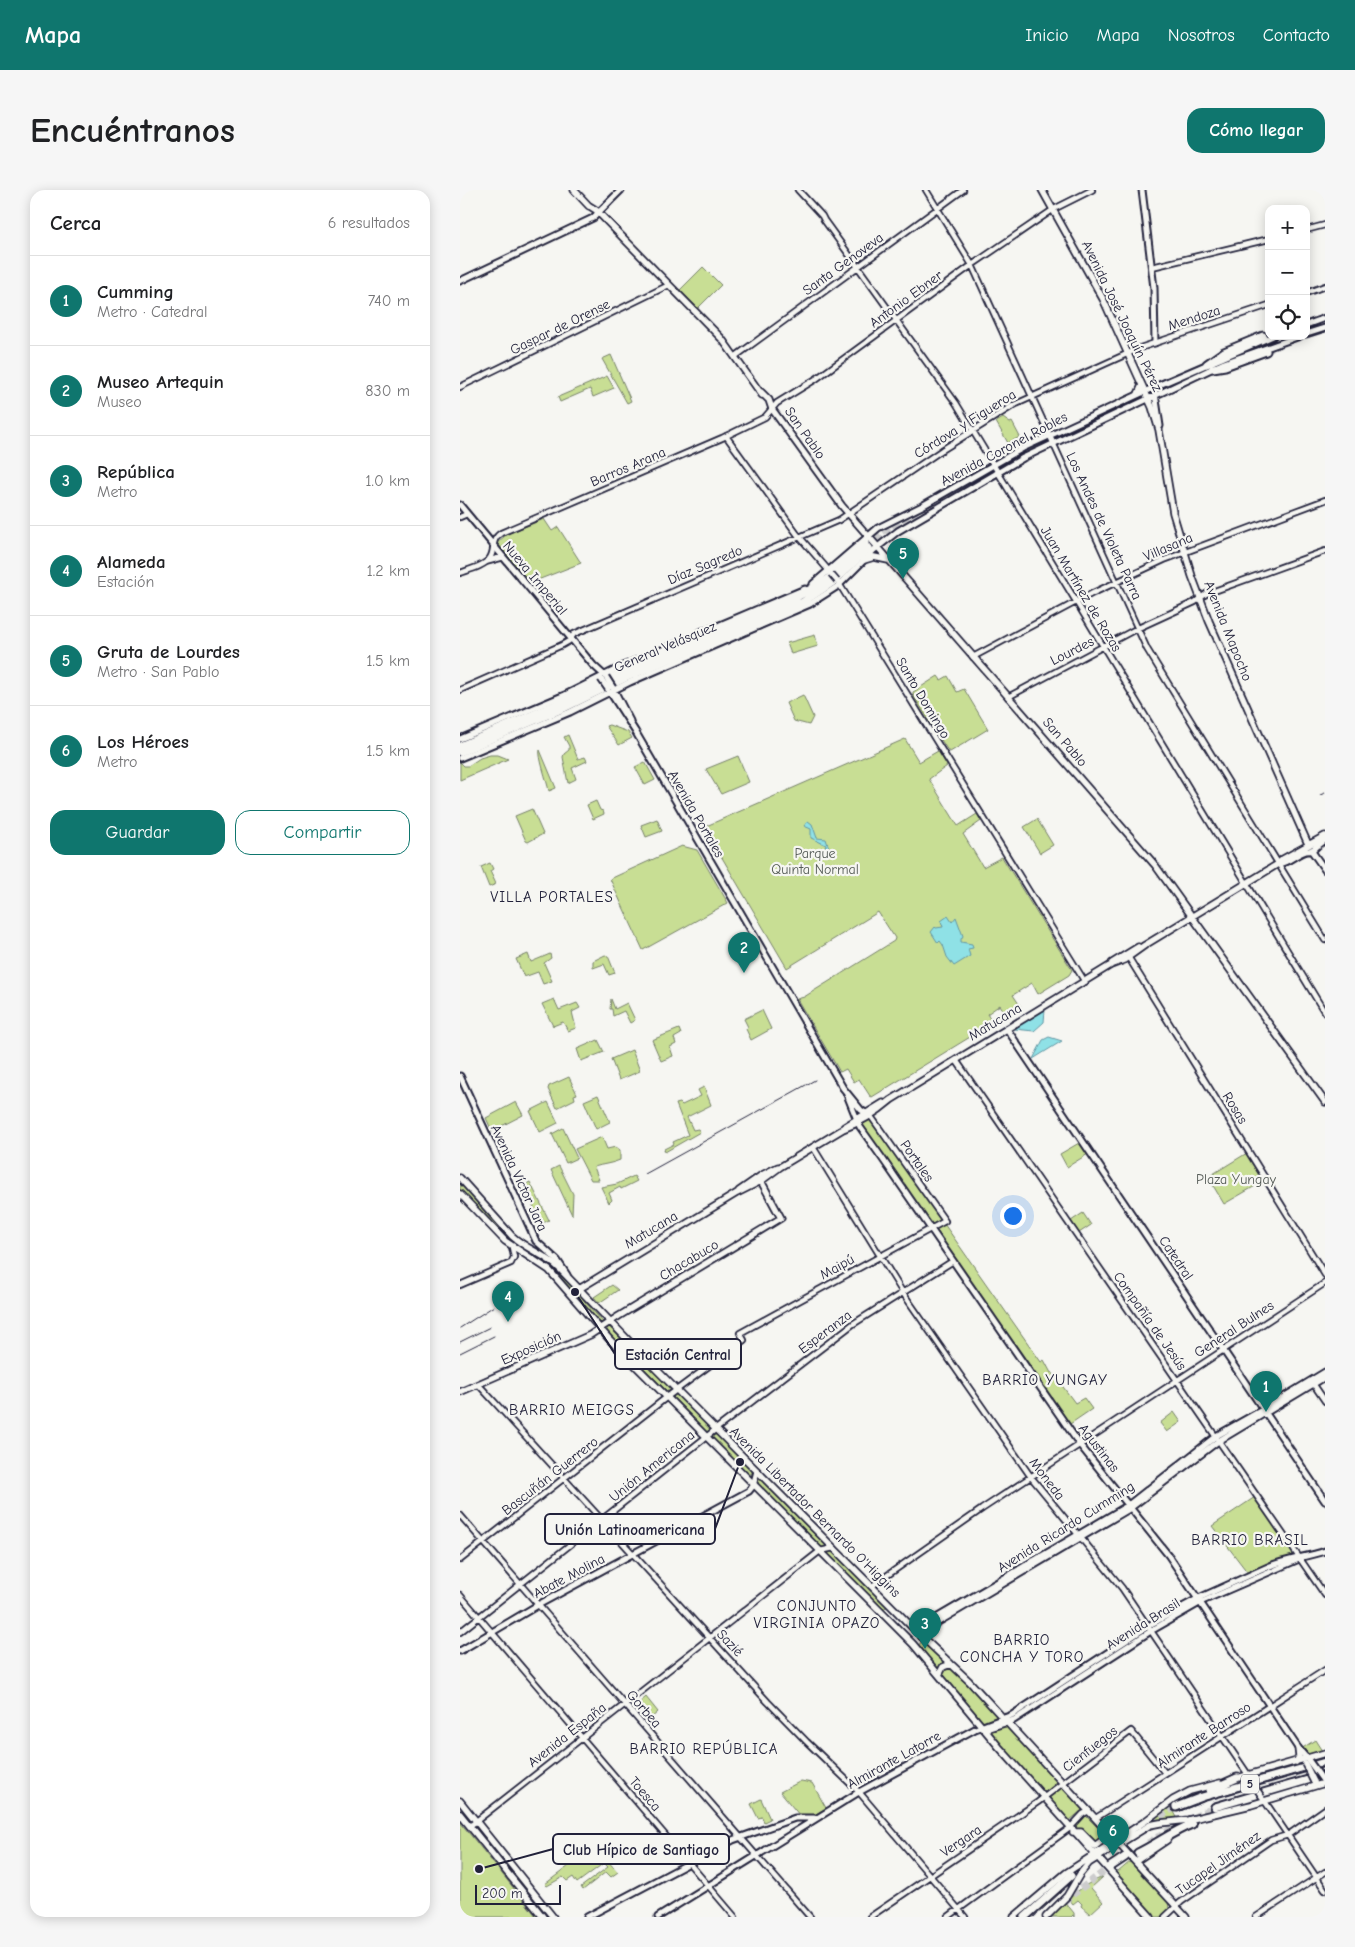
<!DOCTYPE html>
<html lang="es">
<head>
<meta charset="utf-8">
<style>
	:root { --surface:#fff; --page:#f6f6f6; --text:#202124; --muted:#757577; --line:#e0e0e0; --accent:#0f766e }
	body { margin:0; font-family:"Comic Neue",sans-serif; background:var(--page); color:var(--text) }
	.controls { position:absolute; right:15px; top:15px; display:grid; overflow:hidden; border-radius:10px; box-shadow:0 2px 12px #0003 }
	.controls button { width:45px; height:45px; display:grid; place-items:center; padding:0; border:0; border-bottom:1px solid var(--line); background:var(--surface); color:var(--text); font:25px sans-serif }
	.scale { position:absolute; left:15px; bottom:12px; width:86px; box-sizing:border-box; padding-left:5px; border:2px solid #22223b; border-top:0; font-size:14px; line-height:18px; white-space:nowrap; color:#22223b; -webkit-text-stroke:4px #f6f6f2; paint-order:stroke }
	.you { position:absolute; left:552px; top:1025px; width:18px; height:18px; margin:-12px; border:4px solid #fff; border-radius:50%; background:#1a73e8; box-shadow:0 0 0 8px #1a73e833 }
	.badge { display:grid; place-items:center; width:32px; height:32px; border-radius:50%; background:var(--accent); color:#fff; font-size:16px; font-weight:700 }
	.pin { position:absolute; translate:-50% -41px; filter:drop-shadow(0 1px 2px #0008) }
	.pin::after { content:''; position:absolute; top:26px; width:18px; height:15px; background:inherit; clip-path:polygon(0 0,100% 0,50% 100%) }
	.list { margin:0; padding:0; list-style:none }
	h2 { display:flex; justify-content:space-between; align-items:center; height:65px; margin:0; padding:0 20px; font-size:21px }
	h2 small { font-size:16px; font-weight:400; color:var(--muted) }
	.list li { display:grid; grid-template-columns:32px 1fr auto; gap:15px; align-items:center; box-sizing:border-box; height:90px; padding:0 20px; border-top:1px solid var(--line) }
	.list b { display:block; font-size:19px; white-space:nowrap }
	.list p { margin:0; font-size:16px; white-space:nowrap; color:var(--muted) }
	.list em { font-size:16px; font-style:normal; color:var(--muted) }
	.actions { display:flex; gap:10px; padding:15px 20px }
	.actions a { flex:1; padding:11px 0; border:1px solid var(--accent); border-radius:15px; text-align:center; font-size:18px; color:var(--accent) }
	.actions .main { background:var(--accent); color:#fff }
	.icon { flex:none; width:28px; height:28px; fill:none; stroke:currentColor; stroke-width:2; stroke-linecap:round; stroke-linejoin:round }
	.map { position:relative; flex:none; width:865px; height:1727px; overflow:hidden; border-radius:15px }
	header { display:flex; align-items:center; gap:30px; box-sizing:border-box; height:70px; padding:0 25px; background:var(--accent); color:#fff }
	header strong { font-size:24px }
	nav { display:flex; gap:28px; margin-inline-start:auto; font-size:18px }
	.intro { display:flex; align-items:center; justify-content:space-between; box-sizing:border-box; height:120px; padding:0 30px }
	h1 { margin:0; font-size:35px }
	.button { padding:12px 22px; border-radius:15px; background:var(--accent); color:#fff; font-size:18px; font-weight:700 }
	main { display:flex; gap:30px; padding:0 30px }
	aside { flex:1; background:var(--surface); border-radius:15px; box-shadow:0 2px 12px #0003 }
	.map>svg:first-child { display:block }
</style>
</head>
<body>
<header>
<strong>Mapa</strong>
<nav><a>Inicio</a><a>Mapa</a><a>Nosotros</a><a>Contacto</a></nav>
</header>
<div class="intro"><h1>Encuéntranos</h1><a class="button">Cómo llegar</a></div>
<main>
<aside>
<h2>Cerca<small>6 resultados</small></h2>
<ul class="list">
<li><span class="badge">1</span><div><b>Cumming</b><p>Metro · Catedral</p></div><em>740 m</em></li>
<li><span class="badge">2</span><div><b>Museo Artequin</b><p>Museo</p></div><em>830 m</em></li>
<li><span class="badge">3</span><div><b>República</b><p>Metro</p></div><em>1.0 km</em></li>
<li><span class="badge">4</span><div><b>Alameda</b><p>Estación</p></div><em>1.2 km</em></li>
<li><span class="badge">5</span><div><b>Gruta de Lourdes</b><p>Metro · San Pablo</p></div><em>1.5 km</em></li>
<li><span class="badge">6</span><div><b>Los Héroes</b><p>Metro</p></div><em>1.5 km</em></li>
</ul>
<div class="actions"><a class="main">Guardar</a><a>Compartir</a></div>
</aside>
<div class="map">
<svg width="865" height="1727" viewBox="0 0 865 1727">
	<rect width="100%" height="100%" fill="#f6f6f2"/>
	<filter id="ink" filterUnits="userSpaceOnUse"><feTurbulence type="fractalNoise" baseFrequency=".02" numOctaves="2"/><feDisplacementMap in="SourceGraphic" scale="10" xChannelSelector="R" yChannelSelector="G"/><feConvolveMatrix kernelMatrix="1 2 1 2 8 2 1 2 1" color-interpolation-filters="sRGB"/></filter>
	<g filter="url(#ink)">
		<path fill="#c8de94" stroke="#758068" d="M243,77L261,95L238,118L220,100Z
			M151,165L171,211L167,213L142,169Z
			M147,186L154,198L133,207L130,199L100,212L98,207Z
			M543,228L550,233L552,232L560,247L548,253L536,232Z
			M84,329L92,341L98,337L121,373L70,393L37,353L47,344Z
			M355,445L358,456L331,464L327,453Z
			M478,486L481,490L488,486L497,502L504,499L528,539L490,562L488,561L453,505V502Z
			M343,505L353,527L349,535L334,531L326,513Z
			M149,535L168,542L172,548L159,555L146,536Z
			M108,545L118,569L125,567L127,571L112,578L116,589L108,593L103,567L104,564L109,560V556L104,547Z
			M445,549L459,572L478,561L487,576L469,589L498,636L517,624L521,631L503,644L523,677L542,667L612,780L609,785L578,804L572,793L553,805L561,817L547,826L540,815L527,824L533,833L412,907L410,906L399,889L394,892L386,879L380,882L337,809L344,807L434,751L435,748L418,722L327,778L244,637Z
			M80,560L96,598L89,601C87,591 78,566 80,560Z
			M30,565H38L48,569L0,590V572L4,576H8L20,568Z
			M278,566L289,592L261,604L246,579Z
			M185,572L195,590L185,595L175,577Z
			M136,611L140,620L143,621L144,624L133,629L127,615Z
			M72,619L83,644L68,652L66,651L55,626Z
			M197,629L202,641L186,647L181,635Z
			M577,629L593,655L580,663L564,637Z
			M222,656L237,660L268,713L183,760L150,689Z
			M30,673L33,679L30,681L36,694L29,697L21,677Z
			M68,764L71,772L90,764L91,768L84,773L92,791L83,794L78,782L64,787L56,769Z
			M145,765L148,766L155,783L149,785L144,774L133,778V771Z
			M94,809L99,820L117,813L120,818L112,822L116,838L108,841L103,832L93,836L82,814Z
			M151,809L155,819L167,813L175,830L170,833L164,821L153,826L152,819H150Z
			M302,820L311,839L291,850L286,839L288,837L284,829Z
			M219,839L221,844L214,848L216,854L210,857L213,866L201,871L192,850Z
			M138,850L144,862L121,871L117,859Z
			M172,860L180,881L159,890L151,869Z
			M109,887L117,904L114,905L115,909L97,918L88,899L89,896Z
			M244,897L251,915L227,927L233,940L238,939L240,942L205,962L204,959L214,954L213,952L228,945L216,914L220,913L222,915L241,906L238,900Z
			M138,905L150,932L136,939L124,911Z
			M56,912L63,925L32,941L26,928Z
			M88,912L98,933L80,942L70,921Z
			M409,927L581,1172L584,1170L591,1183L592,1182L615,1213L624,1208L632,1219L610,1234L603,1227L400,933Z
			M103,938L117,968L106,973L92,944Z
			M142,947L147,959L156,957L160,960V970C151,974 143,974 134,977L139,990H131L115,959Z
			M619,953H621L628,964L607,977L600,964Z
			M787,963L804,991L764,1014L748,987Z
			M99,976L113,1004L112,1025L91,980Z
			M174,986L177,991L161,999L160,997L149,1003L152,1010L149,1013L141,997L157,994Z
			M70,992L89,1030L81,1034L64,995Z
			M0,993L52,1050L50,1053L0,1000Z
			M623,1023L631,1035L619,1043L611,1031Z
			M77,1065L96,1079L144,1133L141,1135L90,1077L76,1068Z
			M152,1095L158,1100L139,1113L134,1107Z
			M147,1137H149L210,1198V1201H207L147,1142Z
			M215,1204L217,1205L251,1240L247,1242L213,1207Z
			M714,1222L721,1232L707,1242L700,1233Z
			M254,1245H257L292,1280V1284H289L254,1250L252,1248Z
			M299,1288L427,1417L422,1419L297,1293Z
			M795,1307L835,1365L788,1383L752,1336Z
			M462,1451L499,1486L539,1528L522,1533L458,1456Z
			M186,1507L198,1522L190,1529L178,1514Z
			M545,1535L596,1589V1593L587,1601H580L527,1540Z
			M855,1550L862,1561L846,1566L841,1559Z
			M341,1591L352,1593L366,1618L354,1625L340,1626L320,1602Z
			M602,1597L622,1618V1620L609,1631L607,1630L588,1608Z
			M301,1609L310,1629L304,1632L302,1627L298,1628L291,1614Z
			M710,1615L718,1629H703L689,1633Z
			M626,1626L651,1651L635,1662L614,1640V1636Z
			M0,1632L77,1727H0Z
			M140,1663L158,1682L151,1687L146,1682L123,1700L121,1697L148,1677L144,1673L117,1693L113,1687L107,1691L103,1687L87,1696L85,1694L121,1667L126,1672Z
			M671,1671L708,1712L709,1719L701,1727H694L654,1682H658Z
			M643,1687L631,1698L643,1712L630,1724L621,1716L622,1714L618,1710L613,1714L609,1709C622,1697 626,1694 643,1687Z
			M605,1712L614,1723V1727L613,1725L611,1727H589Z"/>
		<path fill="#8fe1e6" stroke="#6395a2" d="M348,631L352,634L357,648L366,649L371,664H366L364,661L366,655L351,648V639L344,636Z
			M488,726L492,732L496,727L503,746L501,749V752L512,754L513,758L508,759L510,766L494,776L487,767L483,755L480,751L478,753L471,742L475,737L476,738L483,737L481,731Z
			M585,820L584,832L574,841L554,839Z
			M589,847L602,851L573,869L583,850Z"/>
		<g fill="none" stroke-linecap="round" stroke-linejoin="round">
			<path stroke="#cccccd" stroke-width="7" stroke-dasharray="7 3.5" stroke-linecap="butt" d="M846,138L865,132
				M792,157L822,146
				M806,161L824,153
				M607,240L711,192
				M564,266L613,242
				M499,297L566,260
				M405,353L435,333
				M410,358L437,337L507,298
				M682,1637L716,1617
				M688,1653L717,1635L755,1617
				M611,1686L627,1674
				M604,1711L650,1677"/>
			<g stroke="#22223b" stroke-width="8">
				<path id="tertiary" d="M338,0L362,26L364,30L496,213L865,823
					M466,0L512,75L687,459L865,750
					M846,40L865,35
					M692,77L809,49
					M846,103L865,96
					M276,166L503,0
					M0,197L209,95
					M266,246L337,344L370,382
					M0,327L7,324
					M0,383C8,380 25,376 30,368C36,359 30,350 41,343L262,248L305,227L317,213L356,189L512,75L594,19L632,0
					M378,392L625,792
					M513,467L633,403L704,370L865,310
					M0,500L102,455L109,451L114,444L379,330L482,260L554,215L680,158L809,115
					M548,507L674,440L735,412L746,404L865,361
					M667,765L865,1085
					M496,870L865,1405
					M353,957L443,1103L571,1287L662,1398L789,1586
					M0,1095L51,1073L54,1067L52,1057
					M852,1192L865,1211
					M18,1194L308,1512L347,1552L399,1602L505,1727
					M0,1325L350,1727
					M0,1370L207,1207L284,1150L280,1143L485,1031L410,925
					M412,1396L522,1319L865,1093
					M0,1405L275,1727
					M741,1412L840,1369
					M0,1442L260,1236L393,1134L493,1071
					M804,1610L865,1700
					M636,1628L865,1480
					M10,1636L360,1361L374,1358
					M410,1727L578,1612L671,1541L705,1583
					M488,1727L610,1638L623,1624L629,1621
					M705,1727L721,1712L811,1650L828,1645L865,1619
					M796,1727L865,1682"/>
			</g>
			<g stroke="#22223b" stroke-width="9">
				<path id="secondary" d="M682,0L694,98L695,153
					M0,91L133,28L161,0
					M846,135L865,128
					M846,144L865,138
					M694,197L700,236
					M0,315L133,475L145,486
					M28,371L43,367
					M353,394L418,338L462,316L563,258L697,196L813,146
					M241,443L345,399
					M153,498L170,531
					M148,499L175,541L383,898L401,920L409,925
					M0,549L105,505L161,477L233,447
					M0,568L110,522L170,492L350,414L378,396L414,360L438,341L563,268L764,173L840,146
					M851,660L865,680
					M818,674C831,673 839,659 852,661
					M547,839L865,1311
					M0,886L76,1051L97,1070L107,1085
					M386,902L400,937L422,968L620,1255L709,1366L838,1558L849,1571
					M458,1443L473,1430L667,1316L756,1246L804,1219L865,1182
					M462,1447L466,1440L475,1434L669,1319L757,1252L865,1187
					M0,1461L78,1415L289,1301L293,1296L297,1281
					M522,1537L529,1538L554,1530L694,1439L741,1412
					M127,1727L273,1650L335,1628H354
					M198,1727L399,1602L515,1539L552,1525L693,1433L741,1407L810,1376C828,1369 847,1367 865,1361"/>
			</g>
			<g stroke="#22223b" stroke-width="9">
				<path id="primary" d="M114,0L129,16
					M582,0L643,109L692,217L699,240L713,323L732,386L749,431L848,654
					M128,15L136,20L262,149L302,205
					M301,202L309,210L312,219L382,316L695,675L865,912
					M678,204L682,195
					M404,370L414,367L428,370
					M852,661L857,656L865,650
					M652,773L678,757
					M384,937L423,913
					M0,988L52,1046C66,1059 86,1065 100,1079L190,1173L458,1443L509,1491L726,1727
					M279,1001L302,985L318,977
					M0,1004L45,1051L89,1080L150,1150L453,1454L539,1557L691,1727
					M119,1099L277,1003L301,991L320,977L383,939C400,933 417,922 431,910L651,775L664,770L685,755L818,674L823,669L865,646
					M0,1202L130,1145L159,1126L321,1028L301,991
					M479,1485L483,1477L491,1474
					M836,1572L839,1567L838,1558
					M774,1589L865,1563
					M0,1611L93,1727
					M0,1624L83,1727
					M613,1642H621L635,1656L644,1649L648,1642
					M676,1671L707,1650
					M554,1727L606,1683L684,1632L713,1610L730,1601L760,1593
					M586,1727L607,1706L620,1684L629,1673L690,1635L700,1633L728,1630L791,1615L865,1593"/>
			</g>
			<g stroke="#22223b" stroke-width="11">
				<path id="motorway" d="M747,174L764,162L803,146
					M753,178L765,176L806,161
					M230,450L243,442
					M0,556L95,515L170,479L337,407L368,389L405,353
					M0,562L104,518L165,488L343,412L373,392L409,358
					M750,1600L777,1588
					M716,1617L742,1607L865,1572
					M755,1617L865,1585
					M678,1663C697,1654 713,1641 732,1634
					M650,1677L665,1667
					M565,1727L611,1686"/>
			</g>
			<use href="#tertiary" stroke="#f6f6f2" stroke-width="4.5"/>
			<use href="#secondary" stroke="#f6f6f2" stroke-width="5"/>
			<use href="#primary" stroke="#f6f6f2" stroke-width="5.5"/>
			<use href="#motorway" stroke="#f6f6f2" stroke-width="7"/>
			<path stroke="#22223b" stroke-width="1" d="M860,605L865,603
				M185,984L355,890
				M0,1138L34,1116
				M0,1152L30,1137
				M0,1163L34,1146
				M718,1622L747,1610L865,1575
				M574,1727L601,1702"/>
			<g stroke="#22223b" stroke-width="8" stroke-linecap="butt">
				<path id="tertiary-bridge" d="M371,384L377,391
					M789,1588L802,1607"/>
			</g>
			<g stroke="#22223b" stroke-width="9" stroke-linecap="butt">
				<path id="secondary-bridge" d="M146,487L153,498
					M141,489L148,499
					M849,1571L862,1589"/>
			</g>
			<g stroke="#22223b" stroke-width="9" stroke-linecap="butt">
				<path id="primary-bridge" d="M845,1574L854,1592"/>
			</g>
			<use href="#tertiary-bridge" stroke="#f6f6f2" stroke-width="4.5"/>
			<use href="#secondary-bridge" stroke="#f6f6f2" stroke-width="5"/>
			<use href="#primary-bridge" stroke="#f6f6f2" stroke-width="5.5"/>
		</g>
	</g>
	<g text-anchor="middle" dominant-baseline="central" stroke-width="4.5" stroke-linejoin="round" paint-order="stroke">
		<rect fill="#f6f6f2" stroke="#626272" stroke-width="1" x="781" y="1584.5" width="18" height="19" rx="4"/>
		<g font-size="12" font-weight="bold" fill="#22223b">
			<text x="790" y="1594">5</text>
		</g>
		<g font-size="14" fill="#22223b" stroke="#f6f6f2">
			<text transform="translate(383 74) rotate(-36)">Santa Genoveva</text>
			<text transform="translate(446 109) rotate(-36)">Antonio Ebner</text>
			<text transform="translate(662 126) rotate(64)">Avenida José Joaquín Pérez</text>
			<text transform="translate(734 128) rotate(-18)">Mendoza</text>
			<text transform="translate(100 137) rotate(-26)">Gaspar de Orense</text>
			<text transform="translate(505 234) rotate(-32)">Córdova y Figueroa</text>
			<text transform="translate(345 243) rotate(55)">San Pablo</text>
			<text transform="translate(544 259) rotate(-28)">Avenida Coronel Robles</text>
			<text transform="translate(168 277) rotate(-23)">Barros Arana</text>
			<text transform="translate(644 336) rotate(65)">Los Andes de Violeta Parra</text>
			<text transform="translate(708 357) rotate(-23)">Villasana</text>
			<text transform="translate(245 375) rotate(-23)">Díaz Sagredo</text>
			<text transform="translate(75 388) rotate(50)">Nueva Imperial</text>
			<text transform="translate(621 399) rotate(59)">Juan Martínez de Rozas</text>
			<text transform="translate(768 441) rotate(68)">Avenida Mapocho</text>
			<text transform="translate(205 457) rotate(-23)">General Velásquez</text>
			<text transform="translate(612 461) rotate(-27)">Lourdes</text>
			<text transform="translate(463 508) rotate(59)">Santo Domingo</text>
			<text transform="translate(605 552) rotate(49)">San Pablo</text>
			<text transform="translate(236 624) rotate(60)">Avenida Portales</text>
			<text transform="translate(535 832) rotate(-31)">Matucana</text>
			<text transform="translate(775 918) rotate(58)">Rosas</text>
			<text transform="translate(457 971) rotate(55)">Portales</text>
			<text transform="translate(59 988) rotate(65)">Avenida Víctor Jara</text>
			<text transform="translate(191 1040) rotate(-31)">Matucana</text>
			<text transform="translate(716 1068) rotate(56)">Catedral</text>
			<text transform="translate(229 1070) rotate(-31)">Chacabuco</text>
			<text transform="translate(377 1077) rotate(-29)">Maipú</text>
			<text transform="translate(690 1131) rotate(55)">Compañía de Jesús</text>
			<text transform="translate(774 1139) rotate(-33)">General Bulnes</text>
			<text transform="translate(365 1142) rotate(-37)">Esperanza</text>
			<text transform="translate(71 1158) rotate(-24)">Exposición</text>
			<text transform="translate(639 1258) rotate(52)">Agustinas</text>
			<text transform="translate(192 1276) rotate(-39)">Unión Americana</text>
			<text transform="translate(90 1286) rotate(-38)">Bascuñán Guerrero</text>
			<text transform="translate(587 1289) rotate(53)">Moneda</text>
			<text transform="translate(355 1322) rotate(45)">Avenida Libertador Bernardo O'Higgins</text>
			<text transform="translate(606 1337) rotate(-32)">Avenida Ricardo Cumming</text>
			<text transform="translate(109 1386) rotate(-28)">Abate Molina</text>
			<text transform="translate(683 1434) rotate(-32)">Avenida Brasil</text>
			<text transform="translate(270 1453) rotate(47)">Sazié</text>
			<text transform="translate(184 1519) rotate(49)">Gorbea</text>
			<text transform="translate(107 1545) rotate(-38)">Avenida España</text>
			<text transform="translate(744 1545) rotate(-33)">Almirante Barroso</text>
			<text transform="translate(630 1559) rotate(-38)">Cienfuegos</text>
			<text transform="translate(434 1570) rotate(-29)">Almirante Latorre</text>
			<text transform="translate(185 1604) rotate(49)">Toesca</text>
			<text transform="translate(501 1651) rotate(-34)">Vergara</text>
			<text transform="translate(758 1673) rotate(-35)">Tucapel Jiménez</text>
		</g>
		<g font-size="14" fill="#545a56" stroke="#f6f6f2">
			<text x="355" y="663">Parque<tspan x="355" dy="16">Quinta Normal</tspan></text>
			<text x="776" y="989">Plaza Yungay</text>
		</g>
		<g font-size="15" letter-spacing="1" fill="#22223b" stroke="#f6f6f2">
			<text x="92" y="707">VILLA PORTALES</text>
			<text x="585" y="1190">BARRIO YUNGAY</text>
			<text x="112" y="1220">BARRIO MEIGGS</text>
			<text x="790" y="1350">BARRIO BRASIL</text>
			<text x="357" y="1416">CONJUNTO<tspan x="357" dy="17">VIRGINIA OPAZO</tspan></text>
			<text x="562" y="1450">BARRIO<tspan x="562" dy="17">CONCHA Y TORO</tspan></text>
			<text x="244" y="1559">BARRIO REPÚBLICA</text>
		</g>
	</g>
	<path fill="none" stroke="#22223b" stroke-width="2" d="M115 1102L155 1164M280 1272L255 1339M19 1679L93 1659"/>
	<g fill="#22223b" stroke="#f6f6f2" stroke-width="2">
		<circle cx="115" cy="1102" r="5"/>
		<circle cx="280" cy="1272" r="5"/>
		<circle cx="19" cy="1679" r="5"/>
	</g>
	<g fill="#f6f6f2" stroke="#22223b" stroke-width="2">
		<rect x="155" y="1149" width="126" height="30" rx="5"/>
		<rect x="85" y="1324" width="170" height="30" rx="5"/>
		<rect x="93" y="1644" width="176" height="30" rx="5"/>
	</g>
	<g font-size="15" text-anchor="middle" font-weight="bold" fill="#22223b">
		<text x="218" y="1170">Estación Central</text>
		<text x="170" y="1345">Unión Latinoamericana</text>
		<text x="181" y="1665">Club Hípico de Santiago</text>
	</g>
</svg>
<div class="controls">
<button>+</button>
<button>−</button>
<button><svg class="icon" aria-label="locate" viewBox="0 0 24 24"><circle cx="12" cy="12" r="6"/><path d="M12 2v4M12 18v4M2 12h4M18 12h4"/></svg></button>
</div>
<div class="scale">200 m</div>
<div class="you"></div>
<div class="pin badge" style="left:806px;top:1222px">1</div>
<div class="pin badge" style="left:284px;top:783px">2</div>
<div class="pin badge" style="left:465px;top:1459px">3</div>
<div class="pin badge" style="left:48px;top:1132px">4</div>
<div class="pin badge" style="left:443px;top:389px">5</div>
<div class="pin badge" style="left:653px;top:1666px">6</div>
</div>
</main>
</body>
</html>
